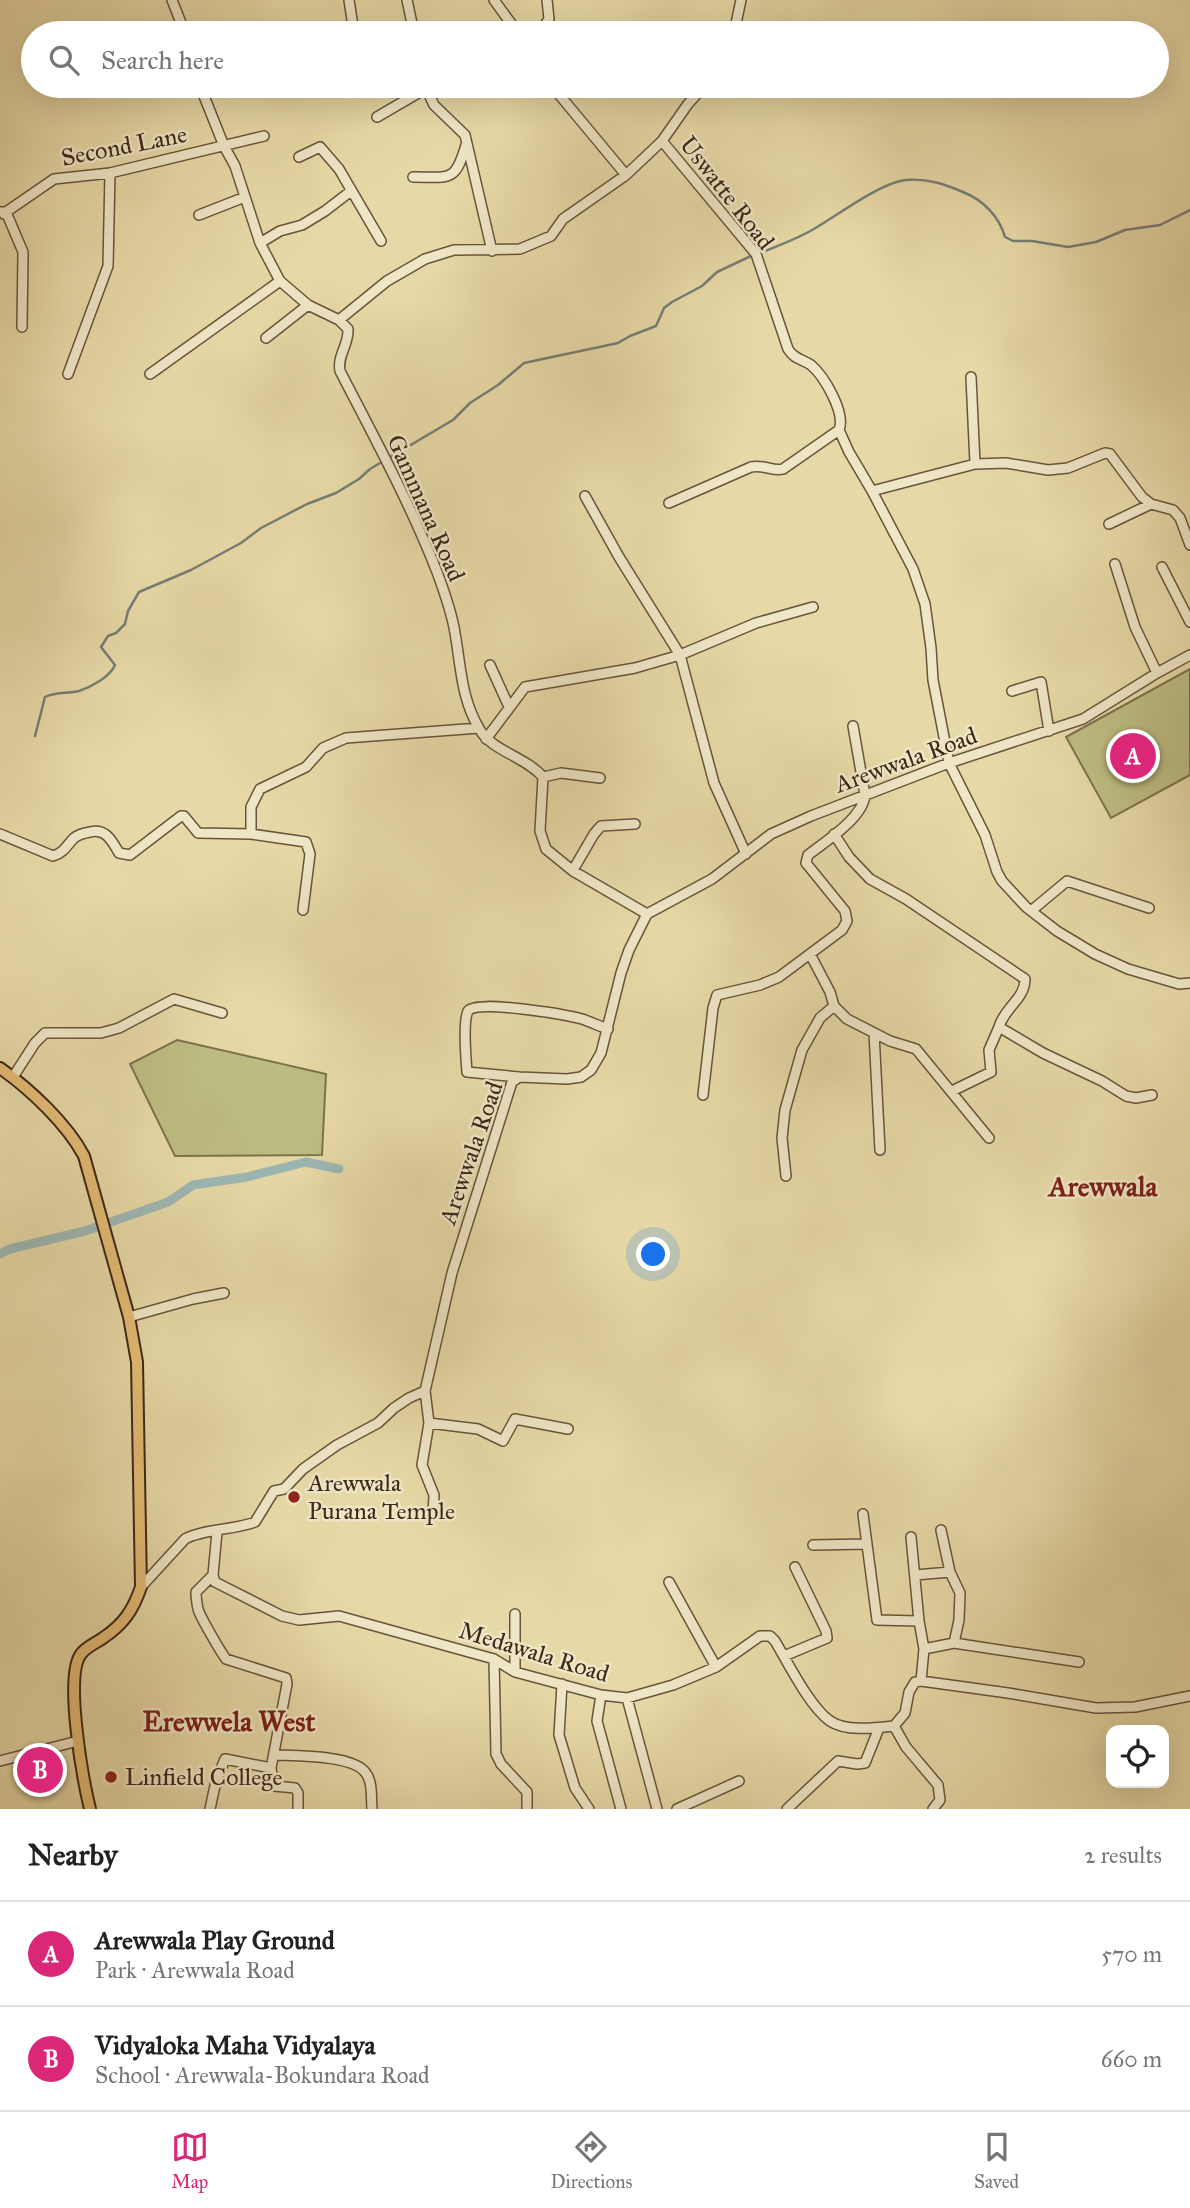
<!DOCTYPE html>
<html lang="en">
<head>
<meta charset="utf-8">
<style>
	:root { --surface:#fff; --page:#f6f6f6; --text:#222; --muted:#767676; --line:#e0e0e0; --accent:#db2777 }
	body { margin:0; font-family:"IM FELL Great Primer",serif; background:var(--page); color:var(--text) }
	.controls { position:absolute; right:21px; bottom:21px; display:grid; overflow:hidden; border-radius:14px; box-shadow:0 7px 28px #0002 }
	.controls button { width:63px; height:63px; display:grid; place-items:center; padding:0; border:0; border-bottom:2px solid var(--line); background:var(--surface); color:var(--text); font:35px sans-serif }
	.you { position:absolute; left:654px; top:1255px; width:24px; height:24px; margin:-18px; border:5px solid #fff; border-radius:50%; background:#1a73e8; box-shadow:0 0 0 10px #1a73e833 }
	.badge { display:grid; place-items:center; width:46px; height:46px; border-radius:50%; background:var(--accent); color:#fff; font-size:23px; font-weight:700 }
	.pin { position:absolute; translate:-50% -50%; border:4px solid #fff; box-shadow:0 2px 7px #0006 }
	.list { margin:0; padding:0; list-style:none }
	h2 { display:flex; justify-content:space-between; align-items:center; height:91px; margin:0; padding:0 28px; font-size:30px }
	h2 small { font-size:23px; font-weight:400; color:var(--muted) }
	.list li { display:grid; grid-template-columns:46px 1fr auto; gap:21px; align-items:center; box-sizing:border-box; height:105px; padding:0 28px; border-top:2px solid var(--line) }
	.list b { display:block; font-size:26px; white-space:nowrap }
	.list p { margin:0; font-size:23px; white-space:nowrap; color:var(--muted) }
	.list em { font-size:23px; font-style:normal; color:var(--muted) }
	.icon { flex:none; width:38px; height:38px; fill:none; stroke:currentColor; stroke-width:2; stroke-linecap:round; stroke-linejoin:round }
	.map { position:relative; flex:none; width:1190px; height:1809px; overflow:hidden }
	.search { position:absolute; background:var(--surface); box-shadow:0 7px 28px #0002; left:21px; right:21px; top:21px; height:77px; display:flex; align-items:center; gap:18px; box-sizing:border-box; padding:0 24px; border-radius:38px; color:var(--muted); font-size:26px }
	.sheet { height:301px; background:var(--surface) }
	nav { display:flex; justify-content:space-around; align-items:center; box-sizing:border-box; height:98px; border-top:2px solid var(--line); background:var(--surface); font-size:19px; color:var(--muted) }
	nav a { display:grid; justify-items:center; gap:4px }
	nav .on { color:var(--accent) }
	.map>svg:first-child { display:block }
</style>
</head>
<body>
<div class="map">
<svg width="1190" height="1809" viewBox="0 0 1190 1809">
	<rect width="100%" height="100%" fill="#e7d9a7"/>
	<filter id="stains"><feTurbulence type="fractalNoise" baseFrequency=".00286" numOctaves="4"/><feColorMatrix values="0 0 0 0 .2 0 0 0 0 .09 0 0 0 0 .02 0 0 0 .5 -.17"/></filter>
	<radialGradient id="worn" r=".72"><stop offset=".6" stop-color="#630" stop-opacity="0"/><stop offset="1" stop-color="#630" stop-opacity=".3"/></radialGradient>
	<path fill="#bdbd82" stroke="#7d724e" stroke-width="2" d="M1190,669V775L1111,818L1066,737Z
		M177,1040L326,1074L322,1155L175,1156L130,1064Z"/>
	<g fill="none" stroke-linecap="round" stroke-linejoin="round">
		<path stroke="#777d76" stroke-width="2.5" d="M763,252C779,245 797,239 812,230C837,216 879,183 906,180C927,178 944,184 963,192C983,200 999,216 1005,237L1013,241H1032L1068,247L1096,242L1125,230L1160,225L1190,210
			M35,736L45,697C57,691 67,694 79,691C91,687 110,677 115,665L101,647L108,636L116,633L125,624L128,611L139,592L191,570L241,543L261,528L307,504L336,493L359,479L370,469L453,420L470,403L498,385L524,363L618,343L630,336L656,326L664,308L672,302L702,286L717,272L753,255"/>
		<path stroke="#9db7b4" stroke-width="9" d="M0,1254L10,1249L85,1231L168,1202L193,1185L247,1177L306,1162L339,1169"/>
		<g stroke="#68543c" stroke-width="12">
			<path id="minor" d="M172,0L185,33
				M349,0L354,33
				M407,0L414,33
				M494,0L518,33
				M539,33L549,19L547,0
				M734,33L741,0
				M200,86L224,146L235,166L260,243L280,281L308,305L339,320L348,329C349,345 337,355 340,371C374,437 410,503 437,572C444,591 452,613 455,633C461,667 461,699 480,730C492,751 526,757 543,777L540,831L546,849L573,871L647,914
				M425,86L434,105L465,135L492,251
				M552,86L626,175
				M377,117L425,89
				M662,141L756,254L788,349C794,359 802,359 811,365C824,376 846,413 839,430L849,452L872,491L975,464L1006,463L1048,470L1068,468L1105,453L1110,454L1142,497L1151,504L1173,510L1180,518L1190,545
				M299,157L320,147L339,169L381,241
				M413,177C450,177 455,183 466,145
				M0,212H6L54,179L110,173L264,136
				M4,214L6,212L23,252L22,327
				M199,215L245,197
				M260,243L280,231L302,225L325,211L351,191
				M339,320L387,281L425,259L454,250L520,249L551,236L563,219L626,175L662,141L688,104L704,86
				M266,338L308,305
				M68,374L108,266L110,173
				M150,374L280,281
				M971,377L975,464
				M872,491L913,569L925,604L931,648L933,680L949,763L985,835L997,872L1002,881L1026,907L1057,931L1095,954L1128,969L1179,984L1190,983
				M585,496L619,557L680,655L714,783L746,854
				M669,503L751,467C764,464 773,472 783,469L839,430
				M1109,524L1151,504
				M1115,564L1135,627L1157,673
				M1162,567L1190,622
				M490,665L509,707
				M1012,691L1041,682L1049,731
				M486,739L525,687L635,668L680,655L756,623L813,607
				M543,777L561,773L600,778
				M0,834L53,856C64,853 67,845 74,838C79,834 84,833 90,832C106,828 112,841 119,853L130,855L181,816H184L198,833L251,834L306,842L310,854L303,910
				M251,834V807L260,789L306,767L323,748L346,738L479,728
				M834,834L849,857L870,879L906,899L1025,979C1025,999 1004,1008 999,1027L1043,1053L1102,1081L1126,1096L1136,1098L1152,1095
				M573,870L594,834L601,826L635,824
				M1031,911L1067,881L1149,908
				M810,954L830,992L834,1006L847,1019L890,1041L916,1049L989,1138
				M874,1033L880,1150
				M13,1077L35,1043L45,1033H101L119,1028L174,999L222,1013
				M519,1077L467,1072C466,1060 463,1021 468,1011C476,999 567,1015 582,1019C591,1022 599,1026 608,1029
				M952,1091L991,1072L989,1050L999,1027
				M703,1095L713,1008L717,995L760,985L779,977L842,930L847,921L845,911L806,863L808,855C826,841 863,818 865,795L853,726
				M786,1176L782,1138L785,1110L802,1050L820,1018L834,1006
				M129,1317L193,1299L224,1293
				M425,1391L429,1423L422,1465L434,1495L433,1515
				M429,1423L478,1429L503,1441L515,1419L568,1429
				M863,1514L877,1620L919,1621L924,1649L921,1681
				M217,1532L213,1575L215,1582L282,1616L299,1620L339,1616L494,1659L515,1672L601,1695L627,1698L673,1685L716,1667L760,1636H770L775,1641C788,1663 810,1707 830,1721C846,1732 876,1728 894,1726L905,1713L909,1692L915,1682L921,1681L1008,1693L1096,1708L1135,1707L1190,1696
				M911,1537L919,1621
				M813,1545L867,1544
				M213,1575L196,1592C196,1598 197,1604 198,1609C199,1615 222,1654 226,1659L286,1678L287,1684L271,1768L274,1786L295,1788L298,1793V1809
				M915,1575L950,1572
				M669,1582L716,1667
				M141,1587L185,1539C203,1529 234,1530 255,1522L274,1491L284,1489L303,1469L337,1445L378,1423L394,1408L409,1398L425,1391L452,1273L512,1082L519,1077L567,1079L581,1077L591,1070L601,1053L621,973L629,950L647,914L712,879L771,834L811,816L949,763L1083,719L1157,673L1190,655
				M515,1614V1672
				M954,1643L1079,1662
				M924,1649L954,1643L959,1620L960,1593L950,1572L941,1530
				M784,1656L827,1638L826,1631L795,1567
				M494,1659L496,1754L501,1764L527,1792V1809
				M562,1684L559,1735L575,1788L589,1809
				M601,1695L597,1721L621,1809
				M627,1698L657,1809
				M894,1726L906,1747L938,1785L940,1800L933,1809
				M275,1755C296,1756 352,1755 365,1772C373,1781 371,1798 372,1809
				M0,1761L78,1741
				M210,1809L216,1781L225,1759L271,1768
				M677,1809L739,1781
				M787,1809L838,1761L857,1764L865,1763L879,1728"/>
		</g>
		<g stroke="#3d2719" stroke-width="14">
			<path id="major" d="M0,1068C30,1089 67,1124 84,1156L129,1317L137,1362L141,1587C133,1610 124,1624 103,1638C96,1643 86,1647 81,1654C64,1676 83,1780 90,1809"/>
		</g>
		<use href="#minor" stroke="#efe6c6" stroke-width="9"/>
		<use href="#major" stroke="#e4bc74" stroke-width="10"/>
	</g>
	<g fill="#8f2418" stroke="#efe6c6" stroke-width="2.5">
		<circle cx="294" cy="1497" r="7"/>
		<circle cx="111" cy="1777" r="7"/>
	</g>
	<g text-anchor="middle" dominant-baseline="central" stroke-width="5" stroke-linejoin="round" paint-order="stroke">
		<g font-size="24" fill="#3d2719" stroke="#efe6c6">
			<text transform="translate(124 146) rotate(-11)">Second Lane</text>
			<text transform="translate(727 193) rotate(52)">Uswatte Road</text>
			<text transform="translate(426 508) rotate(66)">Gammana Road</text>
			<text transform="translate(906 760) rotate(-20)">Arewwala Road</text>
			<text transform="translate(471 1153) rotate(-71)">Arewwala Road</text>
			<text transform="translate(534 1652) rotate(17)">Medawala Road</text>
		</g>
		<g font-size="24" fill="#3d2719" stroke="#efe6c6" text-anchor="start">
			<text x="308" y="1483">Arewwala<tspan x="308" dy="28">Purana Temple</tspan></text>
			<text x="125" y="1777">Linfield College</text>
		</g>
		<g font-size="28" font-weight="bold" fill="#7a1f14" stroke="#efe6c6">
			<text x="1103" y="1186">Arewwala</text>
			<text x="229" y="1721">Erewwela West</text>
		</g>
	</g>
	<rect width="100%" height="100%" filter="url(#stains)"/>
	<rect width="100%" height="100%" fill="url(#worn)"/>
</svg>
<div class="controls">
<button><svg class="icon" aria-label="locate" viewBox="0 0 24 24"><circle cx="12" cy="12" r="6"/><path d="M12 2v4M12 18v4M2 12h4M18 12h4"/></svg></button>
</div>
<div class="you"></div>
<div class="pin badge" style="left:1133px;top:756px">A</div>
<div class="pin badge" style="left:40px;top:1770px">B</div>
<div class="search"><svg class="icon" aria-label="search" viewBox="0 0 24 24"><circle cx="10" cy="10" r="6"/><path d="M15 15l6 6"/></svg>Search here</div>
</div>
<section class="sheet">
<h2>Nearby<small>2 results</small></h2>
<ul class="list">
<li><span class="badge">A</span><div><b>Arewwala Play Ground</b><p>Park · Arewwala Road</p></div><em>570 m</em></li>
<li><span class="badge">B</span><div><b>Vidyaloka Maha Vidyalaya</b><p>School · Arewwala-Bokundara Road</p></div><em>660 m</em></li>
</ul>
</section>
<nav>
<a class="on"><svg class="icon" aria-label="map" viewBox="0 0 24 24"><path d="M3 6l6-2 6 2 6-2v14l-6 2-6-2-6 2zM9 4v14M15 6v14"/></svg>Map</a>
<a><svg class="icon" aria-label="directions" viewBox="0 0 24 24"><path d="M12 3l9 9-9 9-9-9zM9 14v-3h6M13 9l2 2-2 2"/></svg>Directions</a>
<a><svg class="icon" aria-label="saved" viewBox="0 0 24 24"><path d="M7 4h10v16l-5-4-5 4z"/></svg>Saved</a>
</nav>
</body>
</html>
